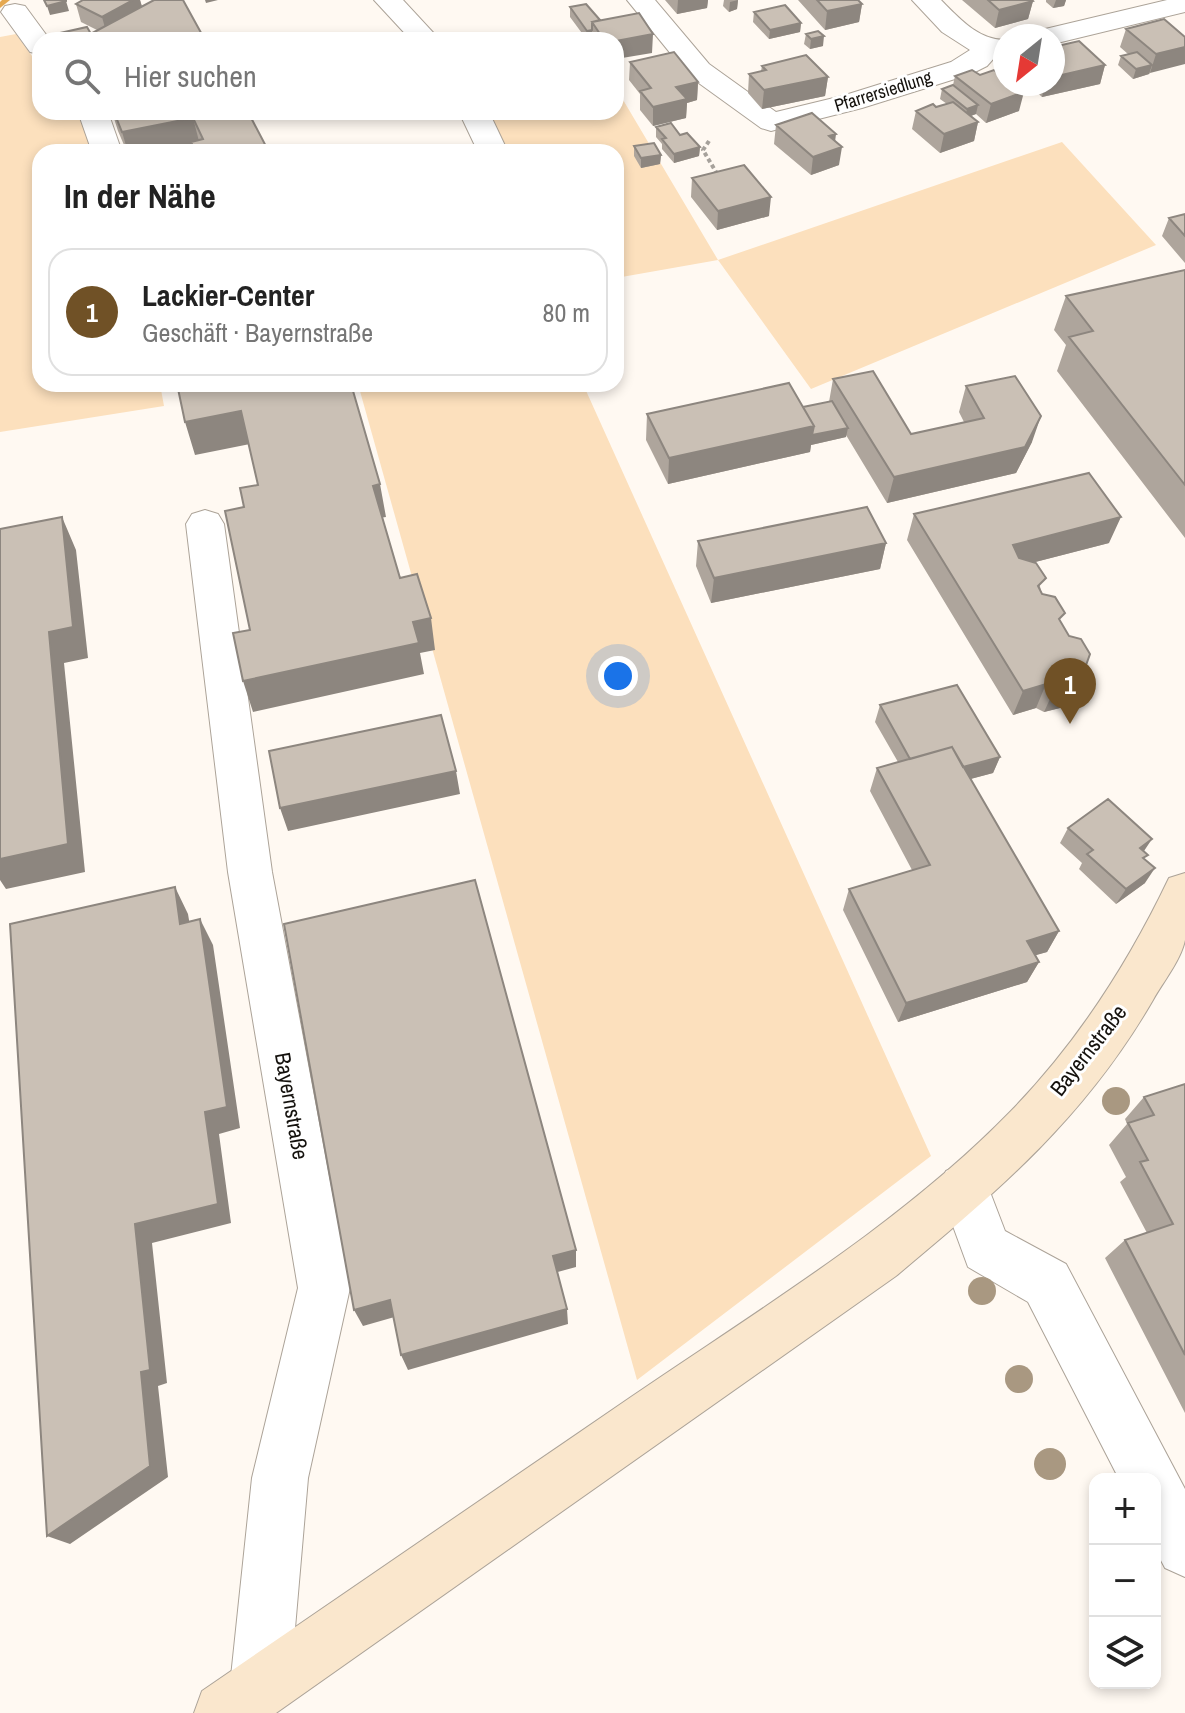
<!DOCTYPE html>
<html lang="de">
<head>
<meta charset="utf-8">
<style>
	:root { --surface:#fff; --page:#f6f6f6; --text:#222; --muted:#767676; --line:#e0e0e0; --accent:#705126 }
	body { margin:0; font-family:"Archivo Narrow",sans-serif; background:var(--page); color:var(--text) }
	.controls { position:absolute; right:24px; bottom:24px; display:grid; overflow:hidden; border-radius:16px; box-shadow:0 4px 12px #0003 }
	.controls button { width:72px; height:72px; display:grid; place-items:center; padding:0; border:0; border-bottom:2px solid var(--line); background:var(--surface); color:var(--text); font:40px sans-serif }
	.compass { position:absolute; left:993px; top:24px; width:72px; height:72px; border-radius:50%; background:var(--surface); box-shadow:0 4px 12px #0003; rotate:210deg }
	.you { position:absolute; left:618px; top:676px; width:28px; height:28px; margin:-20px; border:6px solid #fff; border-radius:50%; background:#1a73e8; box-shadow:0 0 0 12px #1a73e833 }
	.badge { display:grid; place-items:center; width:52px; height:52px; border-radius:50%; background:var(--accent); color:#fff; font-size:26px; font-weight:700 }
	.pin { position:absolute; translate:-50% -66px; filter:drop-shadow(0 2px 4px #0008) }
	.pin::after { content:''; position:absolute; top:42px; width:28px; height:24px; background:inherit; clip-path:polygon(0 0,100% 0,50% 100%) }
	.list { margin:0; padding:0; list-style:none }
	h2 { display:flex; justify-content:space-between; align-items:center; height:104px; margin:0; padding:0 32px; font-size:34px }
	h2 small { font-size:26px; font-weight:400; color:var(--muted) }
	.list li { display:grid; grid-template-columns:52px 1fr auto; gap:24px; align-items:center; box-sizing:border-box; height:128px; margin:0 16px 16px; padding:0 16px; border:2px solid var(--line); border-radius:24px }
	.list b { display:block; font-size:30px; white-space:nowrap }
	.list p { margin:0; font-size:26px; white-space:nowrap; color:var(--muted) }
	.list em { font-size:26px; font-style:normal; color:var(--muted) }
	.icon { flex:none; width:44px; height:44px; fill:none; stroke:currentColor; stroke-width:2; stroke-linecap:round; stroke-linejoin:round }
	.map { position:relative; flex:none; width:1185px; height:1713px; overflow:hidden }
	.search { position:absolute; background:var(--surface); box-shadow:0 4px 12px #0003; left:32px; top:32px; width:592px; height:88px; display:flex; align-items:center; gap:20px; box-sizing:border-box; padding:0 28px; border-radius:24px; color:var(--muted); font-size:30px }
	.panel { position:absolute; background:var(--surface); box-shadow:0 4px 12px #0003; left:32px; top:144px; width:592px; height:248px; border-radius:24px }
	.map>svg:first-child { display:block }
</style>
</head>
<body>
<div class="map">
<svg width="1185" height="1713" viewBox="0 0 1185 1713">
	<rect width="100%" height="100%" fill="#fff9f2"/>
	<path fill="#fce0bd" d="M16,34L40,67V112H82L97,152H40V384H160L164,406L0,432V37Z
		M616,88L718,260L1062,142L1156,245L811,389L718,260L616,278V152H481L487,112H616Z
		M358,384H583L931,1156L637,1380Z"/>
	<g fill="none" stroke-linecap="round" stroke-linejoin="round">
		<path fill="#e5a850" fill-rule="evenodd" d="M2,0H10L0,8V2Z"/>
		<g stroke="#aca398" stroke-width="2">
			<path id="street" d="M374,0H403L440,40H411Z
				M627,0H655L709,64L776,112L842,96L951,62L970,50L942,32L912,0H941C959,18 978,40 1005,40V56L995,57L987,66L971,74L862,108L771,131L761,128L689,76Z
				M1167,0H1185V12L1053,44V36H1037L1041,30Z
				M15,4L25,6L50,40H40V54L30,52L1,12L5,6Z
				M78,112H108L122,152H92Z
				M459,112H489L508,152H478Z
				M205,510L218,514L224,524L272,872L350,1288L308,1478L290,1686L281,1707C265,1713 255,1713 239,1707L230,1686L252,1478L298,1288L228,872L186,524L192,514Z
				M964,1163L982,1171L1005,1231L1066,1264L1185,1489V1577L1165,1568L1155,1549V1479H1119L1028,1302L968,1267L939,1188L946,1171Z"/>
		</g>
		<g stroke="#aca398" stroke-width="2">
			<path id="secondary" d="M1185,873C1185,894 1185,920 1185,940C1181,960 1163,982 1153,1000C1084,1119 1000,1189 896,1276L276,1713H194L202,1691C345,1593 488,1495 631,1397C761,1308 901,1224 1011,1111C1077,1043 1128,964 1169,878Z"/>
		</g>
		<path stroke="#a6a19b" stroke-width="4" stroke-dasharray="4 3" stroke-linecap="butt" d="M709,141L703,150L719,177"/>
		<use href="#street" fill="#fff" fill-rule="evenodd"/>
		<use href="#secondary" fill="#fae7cd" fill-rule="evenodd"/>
	</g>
	<g fill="#a99881">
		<circle cx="1116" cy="1101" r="14"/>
		<circle cx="982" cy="1291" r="14"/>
		<circle cx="1019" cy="1379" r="14"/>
		<circle cx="1050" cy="1464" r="16"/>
	</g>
	<path fill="#aea59c" d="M83,0H140L142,6L205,40H62L60,33L91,34L97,30L81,22L76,4Z
		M665,0H708L707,8L677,14Z
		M724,0H738L737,9L729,12L723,6Z
		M798,0H858L862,4L859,22L825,30Z
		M962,0H1032L1033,1L1028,19L995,28Z
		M1046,0H1066L1064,6L1053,8L1046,2Z
		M570,7L600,20L652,53L616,40H587L570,17Z
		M754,12L801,23L800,32L769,39L753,22Z
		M1126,29L1185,37L1149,74L1133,79L1118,65L1121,56L1128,54L1120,47Z
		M806,34L823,46L810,49L804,44Z
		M630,62L698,82L697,100L687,103L686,118L653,126L640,110V94L629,80Z
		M1105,65L1100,84L1042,97L1028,84H1053Z
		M762,66L828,77L825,96L762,109L748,93L749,74L761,71Z
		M955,76L1019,111L986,123L976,114L971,116L978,122L974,141L940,153L912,129L916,111L936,107L947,104L940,99L942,89L953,85Z
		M112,112H248L196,152H193L192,147L164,152H127L118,131Z
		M776,125L835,141L839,165L811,175L774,144Z
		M656,127L700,147L699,156L674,163L662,149V144L656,137Z
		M634,146L661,155L660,164L641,168L634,156Z
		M692,178L769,216L717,230L691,197Z
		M1185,214V263L1162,236L1169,218Z
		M1185,270V538L1057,371L1066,345L1054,330L1066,296Z
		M833,379L911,434L964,422L959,412L966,386L1032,442L1016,473L887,503L846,435V437L811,445L810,452L668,484L646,440L647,414L803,407L829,402Z
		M914,514L1109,543L1035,562L1041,591L1061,622L1085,668L1077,698L1065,700L1060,708L1044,712L1036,708L1013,715L907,540Z
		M698,541L886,543L880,569L711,603L696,566Z
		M880,705L1000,757L993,773L970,779L1059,931L1047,952L1035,955L1039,962L1027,982L898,1022L843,910L849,889L912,870L870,791L877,768L898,762L875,722Z
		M1068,828L1144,851L1145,883L1116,904L1079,869L1082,863L1060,843Z
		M1185,1084V1413L1105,1258L1125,1240L1147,1233L1120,1182L1126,1177L1109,1145L1127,1124L1125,1119L1144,1097Z"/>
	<path fill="#8d867f" d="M133,0H140L144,15L107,35L102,17Z
		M205,0H218L206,3Z
		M678,0H708L707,8L677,14Z
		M738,0L737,9L729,12L730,2Z
		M1056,0H1066L1064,6L1053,8Z
		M66,1L69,11L50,15L47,6Z
		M1033,1L1028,19L995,28L999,10Z
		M862,4L859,22L825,30L827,11Z
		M801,23L800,32L769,39L770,30Z
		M592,30V40H587V31Z
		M653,34L652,53L616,59V41Z
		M824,36L823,46L810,49L811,39Z
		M1185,47V64L1150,73L1156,54Z
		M1105,65L1100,84L1042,97L1045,84H1053V77Z
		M1152,65L1149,74L1133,79L1136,69Z
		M828,77L825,96L762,109L764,90Z
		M698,82L697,100L687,103L686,118L653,126V107L676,87Z
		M1024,92L1019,111L986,123L991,104Z
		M978,105L976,114L965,118L967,109Z
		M193,118L200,145L191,142L192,146L164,152H128L122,132Z
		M978,122L974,141L940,153L944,134Z
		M836,134L834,150L842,147L839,165L811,175L813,157L829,136Z
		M700,147L699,156L674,163V154Z
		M661,155L660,164L641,168V158Z
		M771,197L769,216L717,230L718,211Z
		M241,411L250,444L195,455L185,422Z
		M1041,416L1032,442L1016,473L887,503L894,477Z
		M814,426L848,428L846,437L811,445L810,452L668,484L669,458Z
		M380,484L386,517L379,518L373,486Z
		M62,517L76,550L88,658L64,663L85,872L6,889L0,880V859L49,632Z
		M1121,517L1109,543L1004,570L1013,545Z
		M886,543L880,569L711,603L714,578Z
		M431,618L435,650L420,653L424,674L253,712L243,681L413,622Z
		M1089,673L1077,698L1065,700L1060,708L1044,712L1055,688L1076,676Z
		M1046,684L1036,708L1013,715L1023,691Z
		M1000,757L993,773L952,784L958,768Z
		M456,771L460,794L288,831L280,808Z
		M1152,839L1142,854L1140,848Z
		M1155,868L1145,883L1116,904L1126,889Z
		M175,887L188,914L194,950L180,924Z
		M200,919L213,945L240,1128L219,1134L231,1223L152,1243L167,1383L158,1386L168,1477L70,1544L47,1536L141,1372L135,1224L205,1112Z
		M1059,931L1047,952L1016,961L1027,941Z
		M1039,962L1027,982L898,1022L906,1003Z
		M576,1250V1267L554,1273L553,1256Z
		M390,1300L398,1316L363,1326L354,1310Z
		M567,1309L568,1324L408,1370L401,1355Z"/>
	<path fill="#cac0b5" stroke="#8d867f" stroke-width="2" d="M44,0H66V1L47,6Z
		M83,0H133L102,17L76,4Z
		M154,0H183L205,40H84L83,38Z
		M817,0H858L862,4L827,11Z
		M988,0H1032L1033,1L999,10Z
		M586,4L600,20L592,22V30L587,31L570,7Z
		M785,5L801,23L770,30L754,12Z
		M639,13L653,34L616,41L604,40L592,22Z
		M1164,19L1185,37V47L1156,54L1126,29Z
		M87,27L91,34L83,38L84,40H63L60,33Z
		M818,31L824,36L811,39L806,34Z
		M1079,41L1105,65L1053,77V47Z
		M674,52L698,82L676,87L687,99L653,107L640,91L651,88L630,62Z
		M1137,52L1152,65L1136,69L1121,56Z
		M806,55L828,77L764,90L749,74L766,70L762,66Z
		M972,70L980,75L994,70L1005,78V84H1012L1024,92L991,104L955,76Z
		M953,85L978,105L967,109L942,89Z
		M953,102L978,122L944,134L916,111L933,104L936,107Z
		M114,112H248L269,152H196L191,142L203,139L193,118L122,132Z
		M812,113L836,134L829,136L842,147L813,157L776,125Z
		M671,123L680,135L687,133L700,147L674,154L662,139L666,138L656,127Z
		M654,143L661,155L641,158L634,146Z
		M744,165L771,197L718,211L692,178Z
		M1185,214V236L1169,218Z
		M1185,270V485L1069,337L1093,331L1066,296Z
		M873,371L911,434L984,418L966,386L1015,376L1041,416L1025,447L894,477L833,379Z
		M789,383L814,426L669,458L647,414Z
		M177,384H351L380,484L373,486L400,578L417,574L431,618L413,622L419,643L243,681L233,633L250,630L225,511L244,507L240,488L258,485L241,411L185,422Z
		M832,401L848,428L812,435L814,426L803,407Z
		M1089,473L1121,517L1013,545L1019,558L1036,563L1046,578L1038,586L1042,594L1055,597L1065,613L1059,619L1069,636L1081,639L1090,654L1085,668L1089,673L1076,676L1071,684L1055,688L1046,684L1023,691L914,514Z
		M867,507L886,543L714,578L698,541Z
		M62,517L73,627L49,632L68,844L0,859V529Z
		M957,685L1000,757L963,767L952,747L910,759L880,705Z
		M441,715L456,771L280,808L269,751Z
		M952,747L1059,931L1027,941L1039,962L906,1003L849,889L930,865L877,768Z
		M1108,799L1152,839L1140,848L1148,855L1143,858L1155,868L1126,889L1087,854L1093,850L1068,828Z
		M475,880L576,1250L553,1256L567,1309L401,1355L390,1300L354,1310L284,924Z
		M175,887L180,924L200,919L227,1107L205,1112L218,1204L135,1224L150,1370L141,1372L150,1466L47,1536L10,924Z
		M1185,1084V1355L1125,1240L1173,1224L1140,1162L1148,1160L1128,1123L1154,1115L1144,1097Z"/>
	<g text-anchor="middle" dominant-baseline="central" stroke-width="6" stroke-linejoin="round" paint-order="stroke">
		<g font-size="18" fill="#15120e" stroke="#fff">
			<text transform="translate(883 91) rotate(-17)">Pfarrersiedlung</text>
		</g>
		<g font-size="22" fill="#15120e" stroke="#fff">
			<text transform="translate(1088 1050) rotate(-52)">Bayernstraße</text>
			<text transform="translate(292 1106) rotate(80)">Bayernstraße</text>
		</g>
	</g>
</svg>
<div class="controls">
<button>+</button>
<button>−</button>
<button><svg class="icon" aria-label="layers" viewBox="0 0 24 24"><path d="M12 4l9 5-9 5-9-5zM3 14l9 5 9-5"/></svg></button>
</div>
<svg class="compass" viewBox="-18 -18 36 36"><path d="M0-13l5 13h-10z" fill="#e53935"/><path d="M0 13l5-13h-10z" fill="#767676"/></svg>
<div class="you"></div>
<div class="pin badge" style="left:1070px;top:724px">1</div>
<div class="search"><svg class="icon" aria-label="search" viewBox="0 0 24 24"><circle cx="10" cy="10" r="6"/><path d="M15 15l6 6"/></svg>Hier suchen</div>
<section class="panel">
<h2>In der Nähe<small></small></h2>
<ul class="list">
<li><span class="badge">1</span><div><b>Lackier-Center</b><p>Geschäft · Bayernstraße</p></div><em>80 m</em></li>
</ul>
</section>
</div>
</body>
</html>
